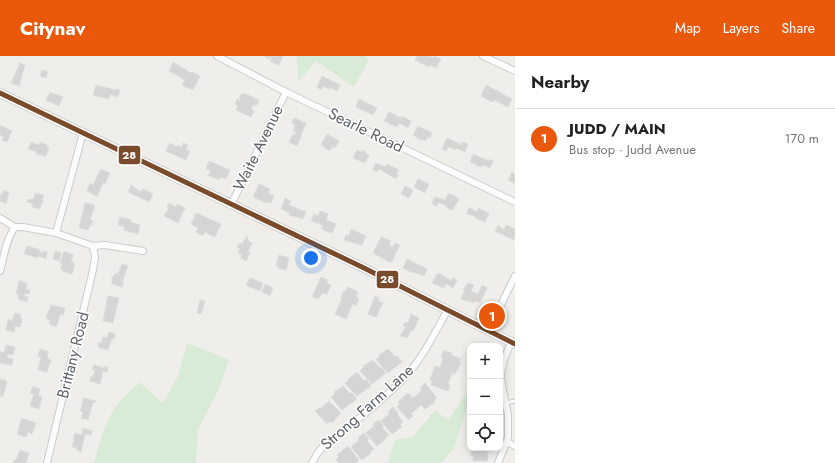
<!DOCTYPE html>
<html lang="en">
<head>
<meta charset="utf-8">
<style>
	:root { --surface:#fff; --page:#f2f2f2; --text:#222; --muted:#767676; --line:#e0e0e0; --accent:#ea580c }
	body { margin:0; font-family:Jost,sans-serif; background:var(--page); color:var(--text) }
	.controls { position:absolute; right:12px; bottom:12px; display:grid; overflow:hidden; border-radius:8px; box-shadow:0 2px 10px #0003 }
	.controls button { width:36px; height:36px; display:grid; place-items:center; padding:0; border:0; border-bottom:1px solid var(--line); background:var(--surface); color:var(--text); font:20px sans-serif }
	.you { position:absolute; left:311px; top:202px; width:14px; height:14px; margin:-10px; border:3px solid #fff; border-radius:50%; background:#1a73e8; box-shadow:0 0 0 6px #1a73e833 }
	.badge { display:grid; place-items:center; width:26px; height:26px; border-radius:50%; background:var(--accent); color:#fff; font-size:13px; font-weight:700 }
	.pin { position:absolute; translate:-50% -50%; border:2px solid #fff; box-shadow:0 1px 4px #0006 }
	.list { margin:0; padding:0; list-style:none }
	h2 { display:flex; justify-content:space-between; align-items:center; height:52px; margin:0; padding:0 16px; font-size:17px }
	h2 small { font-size:13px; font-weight:400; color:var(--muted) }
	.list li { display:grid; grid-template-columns:26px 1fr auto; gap:12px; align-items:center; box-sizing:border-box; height:60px; padding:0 16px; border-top:1px solid var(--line) }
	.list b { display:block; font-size:15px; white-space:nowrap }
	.list p { margin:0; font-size:13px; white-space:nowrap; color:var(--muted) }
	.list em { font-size:13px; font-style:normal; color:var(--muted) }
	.icon { flex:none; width:22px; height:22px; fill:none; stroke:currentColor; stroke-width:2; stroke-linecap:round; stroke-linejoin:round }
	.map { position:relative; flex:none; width:515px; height:407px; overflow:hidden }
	header { display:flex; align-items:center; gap:24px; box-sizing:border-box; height:56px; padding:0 20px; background:var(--accent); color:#fff }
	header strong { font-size:19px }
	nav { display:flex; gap:22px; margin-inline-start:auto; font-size:14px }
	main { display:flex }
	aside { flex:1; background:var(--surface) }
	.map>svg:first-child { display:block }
</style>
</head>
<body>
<header>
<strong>Citynav</strong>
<nav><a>Map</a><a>Layers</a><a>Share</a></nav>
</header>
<main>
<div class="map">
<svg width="515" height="407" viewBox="0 0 515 407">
	<rect width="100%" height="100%" fill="#efeeea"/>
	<path fill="#d8ebd6" d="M297,0H365L369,4L354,31L316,5L298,26Z
		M187,287L229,304L218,335L198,373L196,407H94C99,389 106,363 117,349C124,341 132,333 139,326L163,347L178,320Z
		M470,314V342L454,392L441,407H388L395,384L413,381L435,354L448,364L468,335L467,321Z"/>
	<path fill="#d6d5d3" stroke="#deddd9" d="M264,0H283L279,9L270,5L272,2L270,1L269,3Z
		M417,0H429L433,2L434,0L441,3L436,12L430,9L429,11L415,4Z
		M173,6L191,17L192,16L200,20L193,34L182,29L185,24L169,15Z
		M20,7L25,9L19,30L11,27Z
		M42,14L48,16L46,22L40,20Z
		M322,20L340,29L337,35L330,31L329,33L323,30L321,34L317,31Z
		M96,29L115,34L116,33L120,34L118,41L110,38L109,43L93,39Z
		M486,29L512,43L508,51L494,44L493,46L481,40Z
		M50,36L63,41L59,50L46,44Z
		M244,37L259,44L256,50L253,49L251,53L254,55L251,61L236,54L238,50L235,48L237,43L240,45L241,43L239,42L241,38L243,39Z
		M359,43L377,52L373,59L356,51Z
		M389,56L401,62L402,60L411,65L408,72L399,67L397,71L384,65Z
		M294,62L306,67L297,90L289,86L293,78L295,79L296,76L293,75L295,70L292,67Z
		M0,69L12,75L7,86L2,84L4,81L0,79Z
		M418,70L432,77L430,82L427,81L426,85L422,83L421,84L413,79Z
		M327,78L339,85L335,92L332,91L330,95L321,89Z
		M447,82L462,89L463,86L468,88L465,96L456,92L455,94L448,91L446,95L442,93Z
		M31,86L39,89L40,86L47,89L46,91L49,92L46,100L36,98L37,96L28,93Z
		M170,87L177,91L178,89L182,91L183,87L188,89L186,93L190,95L186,104L166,95Z
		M357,94L362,96L363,94L365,96V97L369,99L365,107L353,102Z
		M473,98L489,105L490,103L493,105L490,112L483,109L481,111L470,106Z
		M209,105L230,114L226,123L220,121L219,124L208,119L211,115L206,113Z
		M376,107L385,111L387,108L399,114L396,118L398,119L396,123L379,113L377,116L373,114Z
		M101,113L110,117L105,128L103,127L97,140L87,135L90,127L93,129Z
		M512,116L515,118V128L508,124Z
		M418,123L429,128L425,137L414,131Z
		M259,128L270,133L268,137L274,140L271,147L267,146L266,147L253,141Z
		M131,129L141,136L143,133L153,138L149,146L128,136Z
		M405,130L413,134L409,142L401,138Z
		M4,134L9,136L6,148L0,145V138L2,139Z
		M35,137L44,139L42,145L44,146L42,147L40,153L32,151L33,148L27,146L28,143L33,144Z
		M448,138L455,140V141L459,143L452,154L447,152V150L439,146L437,150L432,148L435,141L445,144Z
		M285,142L291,145L289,149L306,156L303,163L289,159L290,157L281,153Z
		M85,147L95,149L90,164L93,165L92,169H90L88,174L79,172Z
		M169,147L176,151L177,148L185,152L178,167L164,160L169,152L167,151Z
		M469,151L477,156L478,152L489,157L485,166L474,161L475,160L467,158Z
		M320,155L328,158L326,164L336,168L332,177L323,174L324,173L321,172L323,169L311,165L314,158L318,160Z
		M196,157L221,168L215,181L205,176L203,180L196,176L198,172L191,168Z
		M120,161L131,164L130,166L140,169L138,178L124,174L125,171L118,169Z
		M498,169L504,174L506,169L515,173L514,184L503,179V178L495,176Z
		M351,173L366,180L362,189L344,184L346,179L349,180Z
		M247,180L248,181L247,184L252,187L248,196L250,197L246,205L241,202L242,199L238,197L240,193L237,191L240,187L242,188Z
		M381,181L391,185L389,189L393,191L395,187L400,189L391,207L373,197Z
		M28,190L40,194V196L43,197V195L47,196L46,203L39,200L38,202L24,198L26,192H27Z
		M55,195L61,197L59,205L53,203Z
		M64,195L73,199L71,206L75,208L72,218L63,215V214L61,213V211H60L63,208L60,207Z
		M279,199L289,202L286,214L278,212L279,210L276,209Z
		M407,203L427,213L424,220L413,216V217L403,212Z
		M122,208L128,210L122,226H124L123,229L122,231L112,228V220L114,221L115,217L118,218Z
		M438,217L452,225L453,222L457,224L453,232L446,228L444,232L432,227Z
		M321,221L328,224L326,227L331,229L327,238L323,237L318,243L312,241Z
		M250,222L263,227L260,235L246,229Z
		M19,225L27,227L26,233L30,234L29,238L25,237L24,240L28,241L27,246L18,243L19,239L16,238Z
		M468,227L474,229L471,235L478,238L482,229L487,232L480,247L475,245L474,247L469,245V246L461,243L465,234H463Z
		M265,228L273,232L270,240L262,236Z
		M348,231L358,236L356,241L359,243L356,250L353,248L346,263L335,258L342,243L341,242L344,235L345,236Z
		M108,240L119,242L113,267L103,265Z
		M375,240L379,242L378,245L383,247L376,261L368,258Z
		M200,244L205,245L201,258L197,257Z
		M51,249L65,252L63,259L60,258L59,260H60L56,271L49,268L50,264L46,262Z
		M15,257L21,259L20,262L22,263L20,271L15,270L14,276L6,274L8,263L12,265Z
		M411,258L419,262L413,275L411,274L407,282L400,280L406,271L403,270L405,266L408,267Z
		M109,276L115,278L114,283L112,282L108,294L98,291L99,286L101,287L103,281L107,282Z
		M6,289L15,291L13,299L8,298L7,302L13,303L12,309L0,307V296L4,297Z
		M40,293L48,295L47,302L51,304L47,316L38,314L41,301L38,300Z
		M388,293L395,301L397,300L402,306L388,317L376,304L380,300L379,299Z
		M444,294L452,297L451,299L461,303L459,307H461L455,318L452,317L448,328L450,329L448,335L431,329L433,325L430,324L435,310L440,312L443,302L441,301Z
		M373,304L380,312L381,311L386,317L372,328L360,315L364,311L363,310Z
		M94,309L104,312L105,310L108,311L107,316L103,315L100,328L90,325L91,320L93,321L95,314L92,313Z
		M357,316L364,325L366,323L371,330L357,340L345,327L349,324L348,323Z
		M0,323L7,325L3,341L0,340Z
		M425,327L437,342L434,344L435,346L425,353L421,349L411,358L413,360L409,364L397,351L400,348L398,346L408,337L413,342L422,334L420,332Z
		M33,330L40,333L38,339L42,341L39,353L30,350L34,338L30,337Z
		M343,330L350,338L352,337L357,343L342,354L331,341L335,337L334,336Z
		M84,342L96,345L95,347L93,346L88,364L81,362L83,356L80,355Z
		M329,345L341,357L332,367L330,365L327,368L315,355L319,352L320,353Z
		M393,351L398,357L397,358L403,366L400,369L402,371L392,378L381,365L389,358L388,356Z
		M22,362L36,367L32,378L28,376L26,381L17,378L20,371L19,370Z
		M379,364L383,369L382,371L389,379L385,382L386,383L377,390L366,377L374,370L373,368Z
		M83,372L92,375L91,379L85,378L81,396L76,394L77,392L72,391L74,384H73L75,377L82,379Z
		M364,377L369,383L367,385L374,393L370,396L371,397L362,404L351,391L359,384L358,382Z
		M348,390L359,404L356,407H339L336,404L339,401L337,399Z
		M473,392H490V395L487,396L488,405H473V400H471V395H473Z
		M20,394L29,397L26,407H13L14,404H16Z"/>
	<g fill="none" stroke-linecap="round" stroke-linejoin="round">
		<g stroke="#cbcccc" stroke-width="5">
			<path id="service" d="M506,347L515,345"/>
		</g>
		<g stroke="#cbcccc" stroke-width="8">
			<path id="minor" d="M217,0L286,36L515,146
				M483,0L515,15
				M231,149L286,36
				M0,162L15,171H23L56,177L93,190L105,189L143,195
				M56,177L83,77
				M0,215C4,201 6,183 15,171
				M488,275L515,220
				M507,386L515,390
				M47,407L93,214L95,201L93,190
				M312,407C324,383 337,381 356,365C373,351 391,336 406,320C423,301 435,277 447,255
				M498,407L508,382V359L502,329L501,318L504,304L511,286"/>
		</g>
		<g stroke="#cbcccc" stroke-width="10">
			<path id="tertiary" d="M0,37L364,212L515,288"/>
		</g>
		<use href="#service" stroke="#fdfcfc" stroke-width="3"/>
		<use href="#minor" stroke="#fdfcfc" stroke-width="6"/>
		<use href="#tertiary" stroke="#fdfcfc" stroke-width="8"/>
		<g stroke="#fff" stroke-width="8">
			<path id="bus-1" d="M0,37L364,212L515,288"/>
		</g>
		<use href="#bus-1" stroke="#7a4b2a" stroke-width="5"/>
	</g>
	<g text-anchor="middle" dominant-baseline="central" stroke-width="3" stroke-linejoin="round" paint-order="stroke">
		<g font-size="16" fill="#5f6368" stroke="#fff">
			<text transform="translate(366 74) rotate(26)">Searle Road</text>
			<text transform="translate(258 92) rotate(-64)">Waite Avenue</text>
			<text transform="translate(73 299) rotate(-76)">Brittany Road</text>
			<text transform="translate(367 351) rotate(-42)">Strong Farm Lane</text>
		</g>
	</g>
	<g stroke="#fff" stroke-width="1.5">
		<rect x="118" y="89" width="23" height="20" rx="4" fill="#7a4b2a"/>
		<rect x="376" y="214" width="23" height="19" rx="4" fill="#7a4b2a"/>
	</g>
	<g font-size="11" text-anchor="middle" font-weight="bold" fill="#fff">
		<text x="129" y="103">28</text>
		<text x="387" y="227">28</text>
	</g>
</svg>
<div class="controls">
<button>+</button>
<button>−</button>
<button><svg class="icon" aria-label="locate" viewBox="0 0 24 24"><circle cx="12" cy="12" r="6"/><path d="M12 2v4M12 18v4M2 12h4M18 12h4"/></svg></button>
</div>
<div class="you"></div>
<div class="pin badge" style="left:492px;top:260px">1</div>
</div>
<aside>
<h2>Nearby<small></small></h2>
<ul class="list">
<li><span class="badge">1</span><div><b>JUDD / MAIN</b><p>Bus stop · Judd Avenue</p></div><em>170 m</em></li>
</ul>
</aside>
</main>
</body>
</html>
